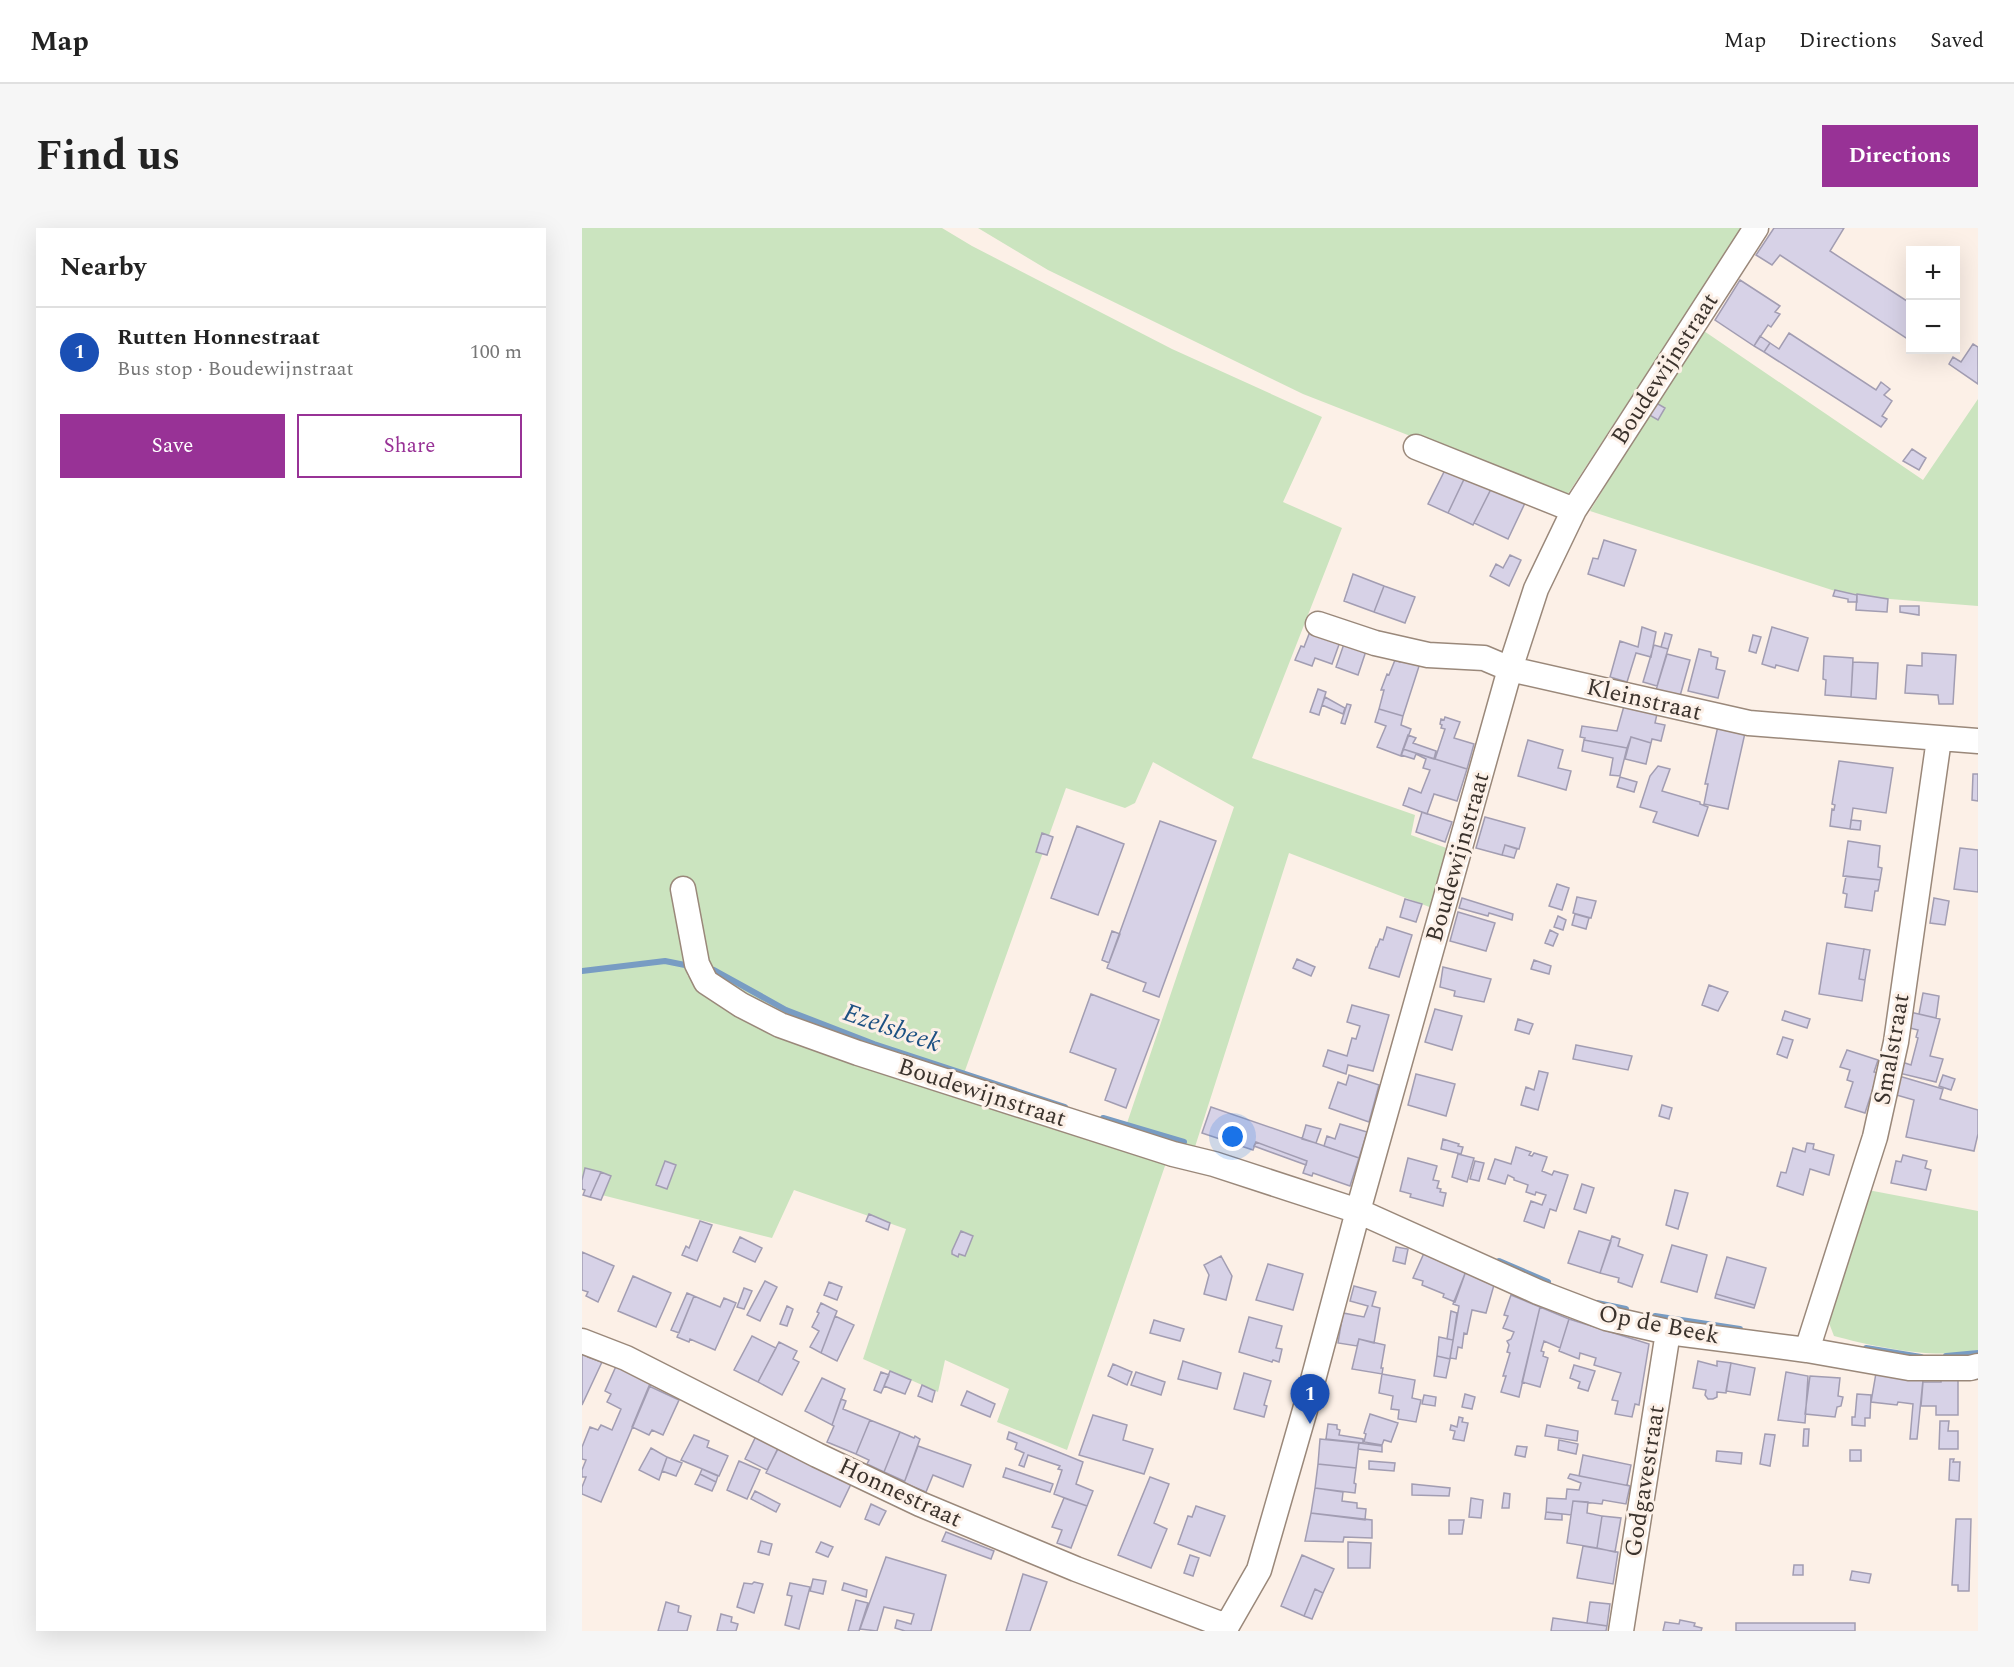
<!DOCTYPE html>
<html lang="en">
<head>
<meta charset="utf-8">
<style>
	:root { --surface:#fff; --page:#f6f6f6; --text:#222; --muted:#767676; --line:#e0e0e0; --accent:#983296 }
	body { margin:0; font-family:Spectral,serif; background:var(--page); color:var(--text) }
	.controls { position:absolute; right:18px; top:18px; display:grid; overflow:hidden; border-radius:0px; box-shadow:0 6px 24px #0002 }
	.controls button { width:54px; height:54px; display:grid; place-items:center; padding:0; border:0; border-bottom:2px solid var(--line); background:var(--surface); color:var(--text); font:30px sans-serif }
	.you { position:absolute; left:651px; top:909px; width:21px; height:21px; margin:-15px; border:4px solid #fff; border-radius:50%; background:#1a73e8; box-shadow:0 0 0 9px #1a73e833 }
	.badge { display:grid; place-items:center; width:39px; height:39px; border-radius:50%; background:var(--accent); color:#fff; font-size:20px; font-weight:700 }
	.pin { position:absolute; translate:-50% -50px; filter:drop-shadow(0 2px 3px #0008) }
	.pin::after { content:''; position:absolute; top:32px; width:21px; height:18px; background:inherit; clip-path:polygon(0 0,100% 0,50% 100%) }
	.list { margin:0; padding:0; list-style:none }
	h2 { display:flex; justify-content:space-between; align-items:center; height:78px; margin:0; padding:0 24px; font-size:26px }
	h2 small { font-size:20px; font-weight:400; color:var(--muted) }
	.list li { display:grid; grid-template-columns:39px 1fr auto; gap:18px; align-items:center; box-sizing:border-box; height:90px; padding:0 24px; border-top:2px solid var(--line) }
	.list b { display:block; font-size:22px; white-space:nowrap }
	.list p { margin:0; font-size:20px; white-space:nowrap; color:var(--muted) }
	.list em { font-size:20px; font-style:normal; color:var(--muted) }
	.actions { display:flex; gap:12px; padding:18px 24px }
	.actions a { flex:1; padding:14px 0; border:2px solid var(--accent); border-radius:0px; text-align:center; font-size:21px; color:var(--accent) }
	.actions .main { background:var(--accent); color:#fff }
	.map { position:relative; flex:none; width:1396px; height:1403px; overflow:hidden; border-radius:0px }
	header { display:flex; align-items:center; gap:36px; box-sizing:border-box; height:84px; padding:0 30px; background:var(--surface); border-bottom:2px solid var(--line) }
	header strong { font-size:28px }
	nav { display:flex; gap:33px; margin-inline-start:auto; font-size:21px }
	.intro { display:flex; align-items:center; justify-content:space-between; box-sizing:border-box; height:144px; padding:0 36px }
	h1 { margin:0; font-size:42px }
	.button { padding:15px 27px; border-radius:0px; background:var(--accent); color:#fff; font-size:21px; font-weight:700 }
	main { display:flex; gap:36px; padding:0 36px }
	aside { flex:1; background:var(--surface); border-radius:0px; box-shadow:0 6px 24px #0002 }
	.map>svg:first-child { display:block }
</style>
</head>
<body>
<header>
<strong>Map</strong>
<nav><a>Map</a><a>Directions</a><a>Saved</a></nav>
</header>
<div class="intro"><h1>Find us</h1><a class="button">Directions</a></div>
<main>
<aside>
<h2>Nearby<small></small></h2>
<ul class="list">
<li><span class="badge" style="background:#1a4fb4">1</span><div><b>Rutten Honnestraat</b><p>Bus stop · Boudewijnstraat</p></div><em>100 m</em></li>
</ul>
<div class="actions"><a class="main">Save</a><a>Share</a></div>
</aside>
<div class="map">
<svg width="1396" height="1403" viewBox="0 0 1396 1403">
	<rect width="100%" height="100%" fill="#fcf0e7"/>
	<path fill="#cbe4bf" d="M0,0H360L390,18L590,121L740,189L701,274L760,300L670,530L833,587L829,607L867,621L850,680L707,625L611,925L542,904L652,579L571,534L553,575L543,580L484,560L380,851L228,800L168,774L131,750L110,742L105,747L115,758L142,777L256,827L585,932L485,1222L415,1194L427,1161L363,1132L356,1164L281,1131L324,1001L212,962L190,1010L0,962Z
		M396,0H1160L984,269L721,166L466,42Z
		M1119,101L1341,252L1396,171V378L1308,371L1253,363L1008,283Z
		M1286,962L1396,983V1122C1354,1132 1293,1119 1252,1108L1245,1090Z"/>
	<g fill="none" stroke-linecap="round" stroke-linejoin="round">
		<path stroke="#789cc3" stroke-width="6" d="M132,742L204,782L292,816L483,879
			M0,743L83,733L103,737
			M521,890L602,914
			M917,1033L966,1054
			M1015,1075L1044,1081
			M1073,1088L1158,1101
			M1284,1120L1339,1129
			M1364,1128L1396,1125"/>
	</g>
	<path fill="#d7d2e7" stroke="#a29db2" stroke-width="1.5" d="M1192,0H1262L1248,23L1328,75L1327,112L1198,27L1190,37L1174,27Z
		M1158,52L1198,78L1193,84L1198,86L1189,99L1186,97L1172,118L1133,92Z
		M1207,105L1294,162L1299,154L1308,161L1302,167L1310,173L1300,188L1305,191L1299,199L1182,124L1188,115L1197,121Z
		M1178,108L1188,115L1182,124L1172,118Z
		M1391,116L1396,119V156L1367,136L1371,129L1379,134Z
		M1071,173L1083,180L1076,192L1064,185Z
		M1330,221L1344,230L1337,242L1321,233Z
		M865,238L884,247L866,285L846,276Z
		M884,247L910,259L891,297L866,285Z
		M910,259L943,275L926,311L892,295Z
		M1022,312L1054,322L1042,358L1006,346L1011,330L1016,331Z
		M928,327L939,332L927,358L908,348L914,336L921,340Z
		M771,346L802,358L792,384L762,373Z
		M802,358L833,369L823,395L792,384Z
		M1253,362L1275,367V374H1266V371L1251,368Z
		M1275,366L1306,371L1305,384L1274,382Z
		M1318,378H1337V387L1318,384Z
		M1060,399L1074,404L1069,429L1054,425L1045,454L1028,449L1038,413L1056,419Z
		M1190,399L1226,410L1216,443L1194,437L1193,440L1180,436Z
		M729,401L759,411L750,436L733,430L730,438L713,432L719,418L722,419Z
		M1083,405L1090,407L1086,421L1079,419Z
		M1171,407L1179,409L1174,425L1167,423Z
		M763,413L785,420L776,447L754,439Z
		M1072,417L1086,421L1075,458L1061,454Z
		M1117,421L1129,424V428L1136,430L1134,441L1143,443L1136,470L1106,463Z
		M1340,425L1374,427L1371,476H1357L1356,467L1323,465L1325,437L1340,438Z
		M1085,426L1108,432L1098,468L1074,462Z
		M821,427L839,432L821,488L797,481L802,462H799L805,446L807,447L813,432L818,434Z
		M1242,428L1271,430L1269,469L1243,467L1244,452L1241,451Z
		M1271,434L1296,435L1294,471L1269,469Z
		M736,461L744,464L737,487L728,484Z
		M743,469L763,480L761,486L740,477Z
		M765,476L769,477L763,496L759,495Z
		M1042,478L1075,486L1073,495L1083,497L1079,513L1070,511L1069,515L1049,509L1045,520L1002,512L1003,510L998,509L1000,498L1035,503Z
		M797,481L821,488L819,497L829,501L819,528L795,519L804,498L793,494Z
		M863,489L878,494L872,510L892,516L885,541L853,531L863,501L859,500L860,497L858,496L859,491L862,492Z
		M1136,498L1163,505L1146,581L1122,576L1126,556H1123Z
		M826,507L834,510L831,515L854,523L852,531L821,521Z
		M1049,509L1069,515L1064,536L1043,531Z
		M946,512L981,522L976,540L989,543L984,562L936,548Z
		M1002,512L1045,520L1038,548L1028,547L1031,530L1000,523Z
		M821,521L885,541L875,573L852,566L845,586L821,577L827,560L839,565L848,542L841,540L844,531L834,526L832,531L819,527Z
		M1257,533L1311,540L1304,585L1271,580L1268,601L1248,598L1250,581L1252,582L1253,577L1250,576Z
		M1076,538L1088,541L1080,563L1118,574V576L1126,579L1116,608L1071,594L1075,584L1058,579L1068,548Z
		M1391,546H1396V573L1390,572Z
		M1038,549L1055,554L1052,564L1035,559Z
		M840,584L870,594L863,614L834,604Z
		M903,589L943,600L937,621L923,617L920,627L894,620Z
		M1269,592L1279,593L1278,602L1268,601Z
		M578,593L634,613L577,769L561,763L564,755L525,740Z
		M495,598L542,616L516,687L469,670Z
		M460,605L471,609L465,627L454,624Z
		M1266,613L1298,618L1296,639L1300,640L1298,652L1261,648Z
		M923,617L935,621L932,630L920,627Z
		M1378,620L1396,622V664L1372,661Z
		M1264,648L1298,652L1296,663H1293L1290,683L1263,679L1265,666L1261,665Z
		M975,656L987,660L980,682L967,678Z
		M995,669L1014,673L1009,690L991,685Z
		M880,670L931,686L930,692L907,685L906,688L877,680Z
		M1352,670L1367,673L1363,697L1348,695Z
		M823,671L840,676L834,694L818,689Z
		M876,684L913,695L904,723L868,713Z
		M993,686L1007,690L1004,701L990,697Z
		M976,688L984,692L981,702L972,699Z
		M805,699L830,707L817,749L787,740L794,719H795L798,711L801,712Z
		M968,702L976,706L971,718L963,715Z
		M530,703L538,706L527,735L520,732Z
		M1245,715L1282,721L1277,751L1283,752L1280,773L1237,766Z
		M1282,721L1288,722L1283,752L1277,751Z
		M715,731L733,739L729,748L711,740Z
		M952,732L969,738L967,746L949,741Z
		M861,739L909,751L902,774L872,768L873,763L858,759Z
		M1127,757L1146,764L1136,783L1120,777Z
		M1341,765L1357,768L1354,790L1337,786Z
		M509,766L577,792L544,880L523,872L534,841L488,824Z
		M770,777L807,787L791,843L766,837L764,846L741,838L746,822L765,828L770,810L774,811L778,798L765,794Z
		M853,781L880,788L870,822L843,814Z
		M1203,783L1228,791L1225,800L1200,792Z
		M1328,784L1358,791L1348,828L1361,831L1354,854L1317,845L1320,834L1329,837L1336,810L1334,809L1336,802L1324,799Z
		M936,791L951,796L947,806L933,802Z
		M1201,809L1211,812L1205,830L1195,826Z
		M994,817L1050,828L1046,842L991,831Z
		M1265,822L1296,832L1292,844L1296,845L1283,885L1263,879L1271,854L1265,852L1268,842L1258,839Z
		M957,843L966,845L956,882L939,877L944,859L952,862Z
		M834,846L873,856L864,888L826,877Z
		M767,847L797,857L787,894L747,880L756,854L764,857Z
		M1361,847L1373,851L1369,862L1357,858Z
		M1317,848L1361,861L1358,871L1396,882V906L1392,923L1324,909L1332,872L1311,866Z
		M1080,877L1090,880L1087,891L1077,888Z
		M629,879L777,930L768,958L731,945L730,948L721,945L725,933L674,914L671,922L620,905Z
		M758,896L785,904L777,930L742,918L745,908L753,911Z
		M724,897L739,901L734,915L720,911Z
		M861,911L877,916L876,918L881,919L879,926L859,921Z
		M674,914L725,933L724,937L672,918Z
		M1225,915L1232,916L1231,921L1252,927L1247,947L1228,941L1221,967L1195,958L1199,944L1204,945L1211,920L1223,924Z
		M934,919L949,924L947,927L950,928L952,925L965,929L960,943L970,947L972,943L986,947L974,983L968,981L962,1000L942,993L949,973L960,977L964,967L954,964L953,967L944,964L946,957L932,952V950L926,947L923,956L906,951L913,931L929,936Z
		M876,926L892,930L885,954L870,949Z
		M1321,927L1345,933L1343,940L1349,942L1344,962L1309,955L1314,933L1319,934Z
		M826,930L855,938L851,952L857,953L855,960L859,961L858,964L864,965L861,978L828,969L829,966L818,963Z
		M83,933L94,937L85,961L74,957Z
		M893,933L902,935L897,953L888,951Z
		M3,940L19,944L8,969L1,967L3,962L0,961V952Z
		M19,944L29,948L19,972L8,969Z
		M1000,956L1012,960L1004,985L992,981Z
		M1093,962L1106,965L1096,1001L1084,997Z
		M287,986L308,995L306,1002L284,993Z
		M118,993L130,997L115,1033L100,1027L104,1018L107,1020Z
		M379,1003L391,1008L383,1028L377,1026L376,1029L370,1026V1023Z
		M997,1003L1029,1013L1018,1045L986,1035Z
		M1030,1008L1038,1011L1036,1018L1061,1027L1050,1059L1036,1054L1037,1050L1018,1045Z
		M158,1009L180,1020L173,1034L151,1024Z
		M1090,1017L1125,1027L1115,1064L1079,1054Z
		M814,1019L826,1021L823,1036L811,1033Z
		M0,1024L32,1038L16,1074L4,1068L6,1064L0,1062Z
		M842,1025L884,1043L873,1074L861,1069L862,1066L840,1057L841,1053L831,1050Z
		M639,1028L650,1048L644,1072L622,1066L627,1047L622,1037Z
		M1145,1029L1184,1040L1173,1077L1134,1066Z
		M686,1036L721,1046L711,1082L674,1072Z
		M884,1043L912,1057L904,1085L890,1082L885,1106L882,1105L880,1120L876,1119L874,1131L868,1130L877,1078L871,1076Z
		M51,1048L89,1065L74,1099L36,1083Z
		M183,1053L195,1059L178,1093L165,1087Z
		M247,1054L260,1059L255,1072L242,1067Z
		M772,1058L794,1064L790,1078L798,1080L792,1115L777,1111L775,1118L756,1115L761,1085L782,1089L786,1078L768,1073Z
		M162,1060L170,1063L162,1081L155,1079Z
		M105,1065L112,1068L97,1105L89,1102Z
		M1134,1066L1173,1077L1172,1080L1133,1070Z
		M929,1067L958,1079L937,1169L919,1164L924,1148H921L928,1125L925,1124L927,1117L925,1113L929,1111L932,1104L921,1100L926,1088L922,1087Z
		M112,1068L138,1079L142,1070L154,1075L133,1122L108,1111L107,1114L95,1109Z
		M239,1075L255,1083L239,1125L228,1119L237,1103L230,1099L237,1085L235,1084Z
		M205,1078L211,1081L205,1098L198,1096Z
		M958,1079L987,1091L978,1120L962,1113L959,1123L962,1124L961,1128L966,1130L958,1159L940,1154Z
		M869,1083L875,1085L871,1112L865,1111Z
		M253,1088L272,1097L255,1133L239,1125Z
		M667,1089L700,1098L694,1120L700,1121L697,1134L691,1132L690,1134L657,1124Z
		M987,1091L1067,1116L1057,1177L1053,1176L1050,1189L1033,1186L1036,1173L1030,1172L1039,1145L1012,1137L1014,1130L998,1125L997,1131L977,1123Z
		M572,1092L602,1101L598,1113L568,1105Z
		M170,1108L194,1120L176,1154L152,1142Z
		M857,1109L871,1112L868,1131L855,1128Z
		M777,1111L803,1117L799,1140H801L800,1146L770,1141Z
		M197,1114L215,1123L211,1131L217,1134L200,1167L176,1154Z
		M0,1122L8,1126L6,1129L20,1134L0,1177Z
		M855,1128L868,1131L864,1150L852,1148Z
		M601,1133L639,1145L635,1161L596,1151Z
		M1116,1133L1135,1138V1133L1149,1135L1144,1165L1135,1164V1169L1131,1171H1126L1123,1167L1124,1162L1111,1160Z
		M1149,1135L1173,1140L1168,1167L1144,1163Z
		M35,1136L70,1153L19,1274L0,1266V1259L4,1249H0V1242L4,1232L0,1231V1219L8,1199L16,1202L19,1197L30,1202L39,1181L25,1174L29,1166L23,1163Z
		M531,1136L550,1144L545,1157L526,1148Z
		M992,1137L1013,1143L1006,1163L996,1160L998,1154L988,1150Z
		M308,1143L329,1152L323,1166L302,1158Z
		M299,1144L307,1147L299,1165L292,1162Z
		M554,1144L583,1154L579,1167L549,1157Z
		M1204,1144L1226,1148L1223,1195L1196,1192Z
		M662,1145L689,1153L682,1177L685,1178L682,1189L652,1181Z
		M1294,1145L1341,1152L1335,1211H1328L1331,1176L1316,1174L1315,1177L1289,1174Z
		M800,1146L833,1152L830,1170L839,1172L834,1194L816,1191L817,1182L809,1181L811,1168L797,1165Z
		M1228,1148L1258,1150L1256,1168L1261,1169L1259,1178L1255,1179L1253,1189L1223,1186Z
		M240,1150L263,1161L250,1197L223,1183Z
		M1359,1151H1376V1187H1354V1178H1339L1341,1154H1359Z
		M340,1157L353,1163L350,1174L336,1168Z
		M67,1158L97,1172L81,1207L70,1202L67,1207L50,1199Z
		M385,1163L413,1176L408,1189L379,1177Z
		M883,1166L893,1169L890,1181L880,1179Z
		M1275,1166L1289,1167L1288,1190H1283V1198L1270,1197V1189H1273Z
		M842,1167L854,1169L853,1178L840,1176Z
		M259,1171L264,1173L261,1181L288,1192L274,1226L245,1214L252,1198L250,1197Z
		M788,1186L816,1195L809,1214L802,1212L800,1217L782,1214L784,1206L782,1205Z
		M511,1187L545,1197L541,1212L571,1221L562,1246L497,1227Z
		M877,1189L881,1190L880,1194L886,1195L882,1213L871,1211L873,1203L868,1202L869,1197L875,1199Z
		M288,1192L318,1204L302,1244L285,1236L287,1232L274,1226Z
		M1358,1193H1367L1366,1203H1376V1221H1357Z
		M746,1196L755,1197V1201L758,1202L757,1207L781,1211V1215L744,1211Z
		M965,1197L996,1203L995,1213L963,1208Z
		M1222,1201H1227L1226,1218H1221Z
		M318,1204L332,1210L333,1208L338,1211L322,1255V1253L302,1244Z
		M427,1204L501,1234L494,1256L511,1263L505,1278L472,1266L480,1242L476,1241L478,1238L446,1227L442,1239L437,1237L442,1225L433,1221L435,1215L425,1211Z
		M175,1206L198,1217L185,1242L163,1231Z
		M1183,1206L1193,1207L1188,1238L1178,1236Z
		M112,1207L127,1213L125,1219L146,1228L137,1248L99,1232Z
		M738,1211L777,1215L774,1240L736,1236Z
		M977,1212L996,1216L994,1226L976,1222Z
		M777,1215L800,1218V1224L776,1221Z
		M336,1218L389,1237L381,1259L351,1247L344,1264L322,1255Z
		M935,1218L945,1219L943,1229L933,1227Z
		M69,1220L85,1229L77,1252L57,1242Z
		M196,1220L269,1256L258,1279L184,1245Z
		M1268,1222H1279V1233H1268Z
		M1135,1223L1160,1225L1159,1236L1134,1233Z
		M1001,1227L1049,1237L1045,1257L1048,1258L997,1248Z
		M85,1229L100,1235L94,1248L80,1243Z
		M1368,1231H1372L1371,1234H1378L1377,1253L1367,1252Z
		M157,1233L178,1242L165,1271L145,1262Z
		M787,1233L813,1235L812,1243L787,1241Z
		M736,1236L774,1240L772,1255L774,1256L773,1265L733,1260Z
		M424,1240L471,1256L468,1264L421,1249Z
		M120,1241L136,1248L134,1254L118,1246Z
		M118,1246L134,1254L130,1263L113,1256Z
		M988,1246L1048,1258L1044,1276L1021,1272L1020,1276L991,1273L989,1287L964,1284L965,1270L984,1271L985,1261L997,1262L999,1255L986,1250Z
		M568,1249L587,1256L572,1295L585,1301L569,1340L536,1327Z
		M830,1256L868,1260L867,1268L830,1267Z
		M733,1260L761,1264L760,1273L775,1275V1280L784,1281L783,1292L729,1285Z
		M173,1263L198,1276L194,1284L169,1271Z
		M922,1265L928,1266L927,1280H920Z
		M482,1270L505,1278L489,1320L475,1315L480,1302L470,1299Z
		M889,1270L901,1272L899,1290L887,1289Z
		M991,1273L1006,1274L1005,1285L1020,1288L1015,1320L985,1315Z
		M289,1276L304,1283L297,1297L283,1291Z
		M614,1278L643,1288L628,1328L596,1316L606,1288L610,1289Z
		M964,1284L980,1286V1292L963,1291Z
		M729,1285L790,1292V1310L762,1309L761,1314L723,1313Z
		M1020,1288L1039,1290L1033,1324L1015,1320Z
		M1374,1291H1389L1387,1363H1376V1357H1370Z
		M867,1292H882L880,1306H867Z
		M364,1304L412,1323L409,1331L360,1313Z
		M179,1313L190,1316L187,1327L176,1324Z
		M239,1314L251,1319L246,1329L234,1324Z
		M766,1314L789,1315L788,1340H766Z
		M1001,1318L1036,1324L1031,1356L995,1350Z
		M608,1327L617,1330L611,1348L602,1345Z
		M720,1327L752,1341L741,1365L733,1361L722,1388L699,1378Z
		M304,1329L364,1347L349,1403H323L313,1400L315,1392L329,1396L332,1386L302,1379L295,1403L278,1401Z
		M1212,1337H1221V1347H1211Z
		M1270,1343L1289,1346L1287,1355L1268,1352Z
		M441,1346L465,1354L448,1403H424Z
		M231,1351L244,1353L241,1366L228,1363Z
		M172,1354L181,1356L172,1385L155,1379L162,1355L170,1356Z
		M208,1355L228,1359L217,1401L203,1397L210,1368L205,1367Z
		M262,1355L285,1362L284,1369L260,1362Z
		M733,1361L741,1365L730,1391L722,1388Z
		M274,1372L286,1375L277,1403H266Z
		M84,1374L97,1378L96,1384L109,1388L105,1403H76Z
		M1008,1374L1028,1376L1025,1398L1005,1395Z
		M139,1386L150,1389L149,1394L156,1396L154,1403H135Z
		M971,1390L1025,1398L1024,1403H969Z
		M1098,1392L1113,1395L1112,1398L1120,1400L1119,1403H1081L1083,1394L1097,1396Z
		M1154,1395H1273V1403H1154Z"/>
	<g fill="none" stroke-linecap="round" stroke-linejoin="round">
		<g stroke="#9a887a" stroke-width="27">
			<path id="minor" d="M834,219L992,282
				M736,396L793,415L846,427L902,430L928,441L1167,495L1396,513
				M101,661L115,736L124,754L159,777L198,797L276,825L591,926L632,936L776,983L956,1064L1024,1090L1086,1104L1225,1122L1327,1140H1388L1396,1138
				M0,1113L44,1130L235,1227L338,1276L494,1341L644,1398
				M1225,1122L1293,909L1314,814L1357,511
				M642,1403L677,1342L723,1182L776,983L928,441L954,361L992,282L1174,0
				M1039,1403L1086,1104"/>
		</g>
		<use href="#minor" stroke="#fff" stroke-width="24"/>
	</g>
	<g text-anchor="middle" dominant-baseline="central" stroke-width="6" stroke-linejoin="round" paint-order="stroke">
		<g font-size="24" fill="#3b332d" stroke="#fcf0e7">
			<text transform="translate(1083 141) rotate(-57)">Boudewijnstraat</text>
			<text transform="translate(1062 472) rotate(13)">Kleinstraat</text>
			<text transform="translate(876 629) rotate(-74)">Boudewijnstraat</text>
			<text transform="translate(1310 821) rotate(-80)">Smalstraat</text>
			<text transform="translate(400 865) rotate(18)">Boudewijnstraat</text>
			<text transform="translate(1077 1097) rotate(11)">Op de Beek</text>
			<text transform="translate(1063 1253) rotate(-81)">Godgavestraat</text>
			<text transform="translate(318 1265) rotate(25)">Honnestraat</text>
		</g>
		<g font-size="26" font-style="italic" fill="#1d5183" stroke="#fcf0e7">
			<text transform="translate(310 800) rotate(19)">Ezelsbeek</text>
		</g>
	</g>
</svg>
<div class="controls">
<button>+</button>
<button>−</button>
</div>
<div class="you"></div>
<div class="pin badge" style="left:728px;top:1196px;background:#1a4fb4">1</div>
</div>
</main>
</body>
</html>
